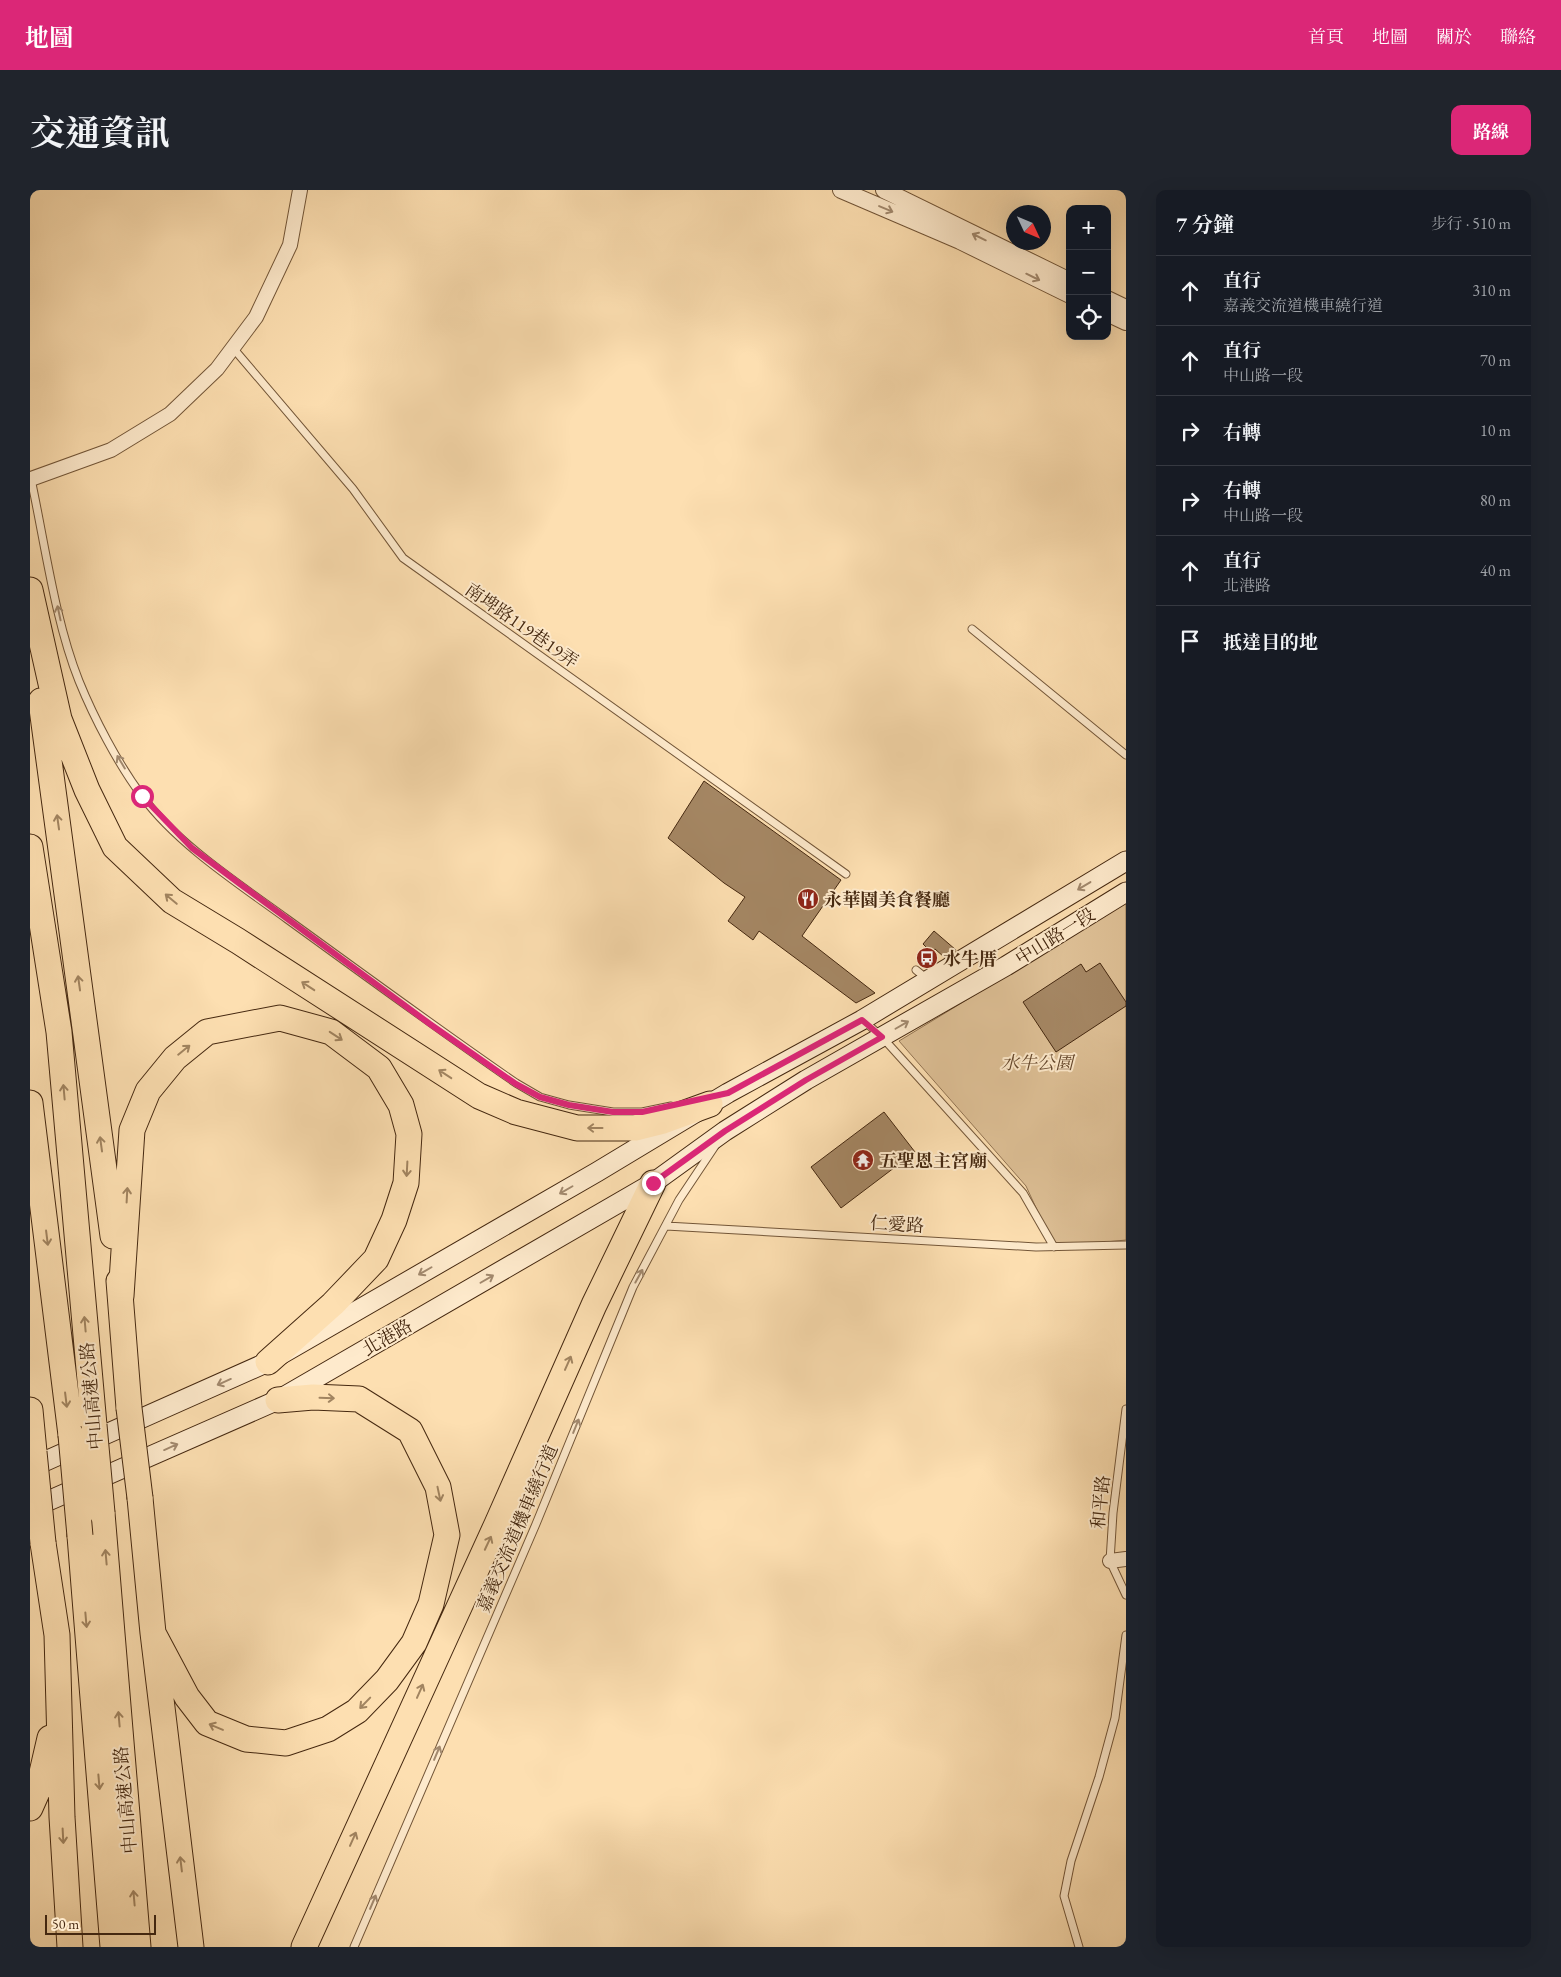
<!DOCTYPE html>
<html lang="zh-TW">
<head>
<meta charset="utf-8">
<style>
	:root { --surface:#171b24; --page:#20242c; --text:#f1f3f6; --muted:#9ea1a6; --line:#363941; --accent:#db2777 }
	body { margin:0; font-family:"EB Garamond","Noto Serif TC",serif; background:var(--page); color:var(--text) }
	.controls { position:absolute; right:15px; top:15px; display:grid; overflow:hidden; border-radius:10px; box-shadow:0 5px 20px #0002 }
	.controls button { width:45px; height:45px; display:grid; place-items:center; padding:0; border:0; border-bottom:1px solid var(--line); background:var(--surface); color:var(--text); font:25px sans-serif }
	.compass { position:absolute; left:976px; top:15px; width:45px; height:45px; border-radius:50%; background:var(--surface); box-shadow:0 5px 20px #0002; rotate:134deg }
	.scale { position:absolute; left:15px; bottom:12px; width:111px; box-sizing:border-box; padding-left:5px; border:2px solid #452810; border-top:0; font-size:14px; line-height:18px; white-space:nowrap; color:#452810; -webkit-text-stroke:4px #feeacc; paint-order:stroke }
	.stop { position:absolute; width:15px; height:15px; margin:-11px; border:4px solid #db2777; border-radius:50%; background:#fff }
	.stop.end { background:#db2777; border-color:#fff; box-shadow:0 1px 5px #0008 }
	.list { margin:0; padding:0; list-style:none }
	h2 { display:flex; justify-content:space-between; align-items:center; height:65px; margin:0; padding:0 20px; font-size:21px }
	h2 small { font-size:16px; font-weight:400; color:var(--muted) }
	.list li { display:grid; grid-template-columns:32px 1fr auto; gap:15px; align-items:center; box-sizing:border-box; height:70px; padding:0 20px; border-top:1px solid var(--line) }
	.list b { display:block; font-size:19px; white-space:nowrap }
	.list p { margin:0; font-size:16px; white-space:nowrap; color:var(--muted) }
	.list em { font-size:16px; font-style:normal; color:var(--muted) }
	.icon { flex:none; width:28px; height:28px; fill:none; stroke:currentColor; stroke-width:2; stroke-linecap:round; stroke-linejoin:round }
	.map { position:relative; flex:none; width:1096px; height:1757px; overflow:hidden; border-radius:10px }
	header { display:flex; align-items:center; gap:30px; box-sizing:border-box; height:70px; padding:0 25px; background:var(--accent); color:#fff }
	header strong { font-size:24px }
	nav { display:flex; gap:28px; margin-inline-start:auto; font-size:18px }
	.intro { display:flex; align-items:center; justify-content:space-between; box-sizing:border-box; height:120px; padding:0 30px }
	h1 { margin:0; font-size:35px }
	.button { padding:12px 22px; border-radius:10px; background:var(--accent); color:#fff; font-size:18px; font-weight:700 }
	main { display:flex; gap:30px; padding:0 30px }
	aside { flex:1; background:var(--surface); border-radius:10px; box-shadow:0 5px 20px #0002 }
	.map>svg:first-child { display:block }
</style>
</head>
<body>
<header>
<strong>地圖</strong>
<nav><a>首頁</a><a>地圖</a><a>關於</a><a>聯絡</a></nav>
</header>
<div class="intro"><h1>交通資訊</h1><a class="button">路線</a></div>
<main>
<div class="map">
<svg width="1096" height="1757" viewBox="0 0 1096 1757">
	<rect width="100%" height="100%" fill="#fddfb1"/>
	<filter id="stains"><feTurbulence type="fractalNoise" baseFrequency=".004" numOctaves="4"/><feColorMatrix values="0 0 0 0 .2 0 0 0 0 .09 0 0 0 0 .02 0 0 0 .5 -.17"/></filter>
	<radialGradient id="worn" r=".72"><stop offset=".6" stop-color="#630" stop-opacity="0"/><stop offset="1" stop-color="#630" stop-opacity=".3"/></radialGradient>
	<path fill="#dec096" stroke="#927453" d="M1096,713V1050L1024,1057L996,996L869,851Z"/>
	<path fill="#a58764" stroke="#452810" d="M674,591L811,690L772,746L845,803L826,813L729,741L723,750L698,731L715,707L694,693L638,648Z
		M904,741L926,760L914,767L905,759L901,762L893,754Z
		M1070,773L1096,812V816L1026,862L993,812L1051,774L1056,782Z
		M854,922L885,962L811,1018L781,977Z"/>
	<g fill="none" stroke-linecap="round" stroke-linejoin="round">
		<g stroke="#735638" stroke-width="9">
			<path id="service" d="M203,158L323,299L373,368L816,684
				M1,289C15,354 25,431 49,491C64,528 88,574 112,606C147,654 209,694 257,729C333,784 409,840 486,893L510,907L539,915L583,922H612L641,916
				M942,439L1096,565
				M886,780L897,789
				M833,830L852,847L993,1003L1024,1057
				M636,1036L1006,1057L1096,1055
				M1096,1219L1083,1323L1080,1371L1096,1405
				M324,1757L506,1334L603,1097L649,1010L685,956
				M1049,1757L1034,1706L1041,1671L1069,1587L1085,1528L1096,1445"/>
		</g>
		<g stroke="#735638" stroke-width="16">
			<path id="minor" d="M1,289L81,260L140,224L187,179L226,127L260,55L270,0
				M1080,1371L1096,1369"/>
		</g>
		<g stroke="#735638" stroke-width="18">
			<path id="tertiary" d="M811,0L930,51L1040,105
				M854,0L1040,91
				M1077,109L1096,118
				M1077,123L1096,132"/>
		</g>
		<g stroke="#452810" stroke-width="21">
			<path id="secondary" d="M0,1278L238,1172L567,982L698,903L832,830L1096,671
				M0,1319L248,1210L623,993L695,941L776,890L976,776L1096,702"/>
		</g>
		<g stroke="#452810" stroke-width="27">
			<path id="motorway" d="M0,400L29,529L57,600L85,657L142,711L208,751L449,906L486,922L547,938H605L633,931L680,914
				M11,511L83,1046
				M0,657L29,842L64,1235
				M0,913L41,1245
				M89,1091L99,1218
				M91,1106L102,940L118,901L145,868L177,842L250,828L301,842L349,878L371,915L379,944L376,993L364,1030L346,1069L303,1114L238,1172
				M0,1220L4,1262
				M110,1308L123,1443L161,1757
				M72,1323L108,1757
				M50,1346L83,1757
				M13,1353L27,1445L32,1627L40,1757
				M123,1443L157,1507L177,1533L216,1549L256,1553L298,1539L327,1521L357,1490L384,1453L401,1414L417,1345L408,1297L380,1241L329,1209L283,1207L248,1210
				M0,1618L8,1600L20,1548
				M274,1757L467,1334L564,1115L623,993"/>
		</g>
		<use href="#service" stroke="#feeacc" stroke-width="7"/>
		<use href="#minor" stroke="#feeacc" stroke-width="14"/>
		<use href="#tertiary" stroke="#feeacc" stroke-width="16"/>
		<use href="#secondary" stroke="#feeacc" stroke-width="19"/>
		<use href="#motorway" stroke="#fddfb1" stroke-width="25"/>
		<g stroke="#452810" stroke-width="27" stroke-linecap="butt">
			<path id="motorway-bridge" d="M99,1218L110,1308
				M64,1235L72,1323
				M41,1245L50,1346
				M4,1262L13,1353"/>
		</g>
		<use href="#motorway-bridge" stroke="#fddfb1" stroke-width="25"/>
	</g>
	<defs><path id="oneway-shaft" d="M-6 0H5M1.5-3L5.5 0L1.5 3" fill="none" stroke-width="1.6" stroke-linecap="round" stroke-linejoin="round" transform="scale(1.25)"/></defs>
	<g stroke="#a2896e">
		<use href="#oneway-shaft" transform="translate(856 19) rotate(23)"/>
		<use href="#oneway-shaft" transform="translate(949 47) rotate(-154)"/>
		<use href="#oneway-shaft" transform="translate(1003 87) rotate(26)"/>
		<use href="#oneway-shaft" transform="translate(29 423) rotate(-102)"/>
		<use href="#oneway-shaft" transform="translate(91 572) rotate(-121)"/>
		<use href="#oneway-shaft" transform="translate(1054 696) rotate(149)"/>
		<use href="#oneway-shaft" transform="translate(872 835) rotate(-30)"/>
		<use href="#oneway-shaft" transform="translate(536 1000) rotate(150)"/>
		<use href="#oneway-shaft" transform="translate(395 1081) rotate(150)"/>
		<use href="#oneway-shaft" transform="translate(609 1086) rotate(-61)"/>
		<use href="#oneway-shaft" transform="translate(457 1089) rotate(-30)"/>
		<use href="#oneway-shaft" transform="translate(194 1192) rotate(156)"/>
		<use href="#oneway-shaft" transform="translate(546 1236) rotate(-68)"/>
		<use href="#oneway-shaft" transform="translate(141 1257) rotate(-24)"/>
		<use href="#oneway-shaft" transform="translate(407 1563) rotate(-67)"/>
		<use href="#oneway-shaft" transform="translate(343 1712) rotate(-67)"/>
	</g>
	<g stroke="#a18460">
		<use href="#oneway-shaft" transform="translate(28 632) rotate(-98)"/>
		<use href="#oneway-shaft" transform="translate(141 709) rotate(-140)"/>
		<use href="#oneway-shaft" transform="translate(49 793) rotate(-98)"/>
		<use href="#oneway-shaft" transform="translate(278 796) rotate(-147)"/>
		<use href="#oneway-shaft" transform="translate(306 846) rotate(33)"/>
		<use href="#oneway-shaft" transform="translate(154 860) rotate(-39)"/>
		<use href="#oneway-shaft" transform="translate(415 884) rotate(-147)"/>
		<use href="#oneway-shaft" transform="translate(34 902) rotate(-95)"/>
		<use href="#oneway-shaft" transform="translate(565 938) rotate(-180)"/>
		<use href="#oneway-shaft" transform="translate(71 954) rotate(-98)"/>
		<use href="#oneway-shaft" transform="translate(377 979) rotate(93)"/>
		<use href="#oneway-shaft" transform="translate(97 1005) rotate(-87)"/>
		<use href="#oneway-shaft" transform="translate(17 1048) rotate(83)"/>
		<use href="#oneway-shaft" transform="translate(55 1134) rotate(-95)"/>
		<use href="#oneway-shaft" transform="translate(538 1173) rotate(-66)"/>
		<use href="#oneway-shaft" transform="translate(297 1208) rotate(2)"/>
		<use href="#oneway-shaft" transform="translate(36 1210) rotate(83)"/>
		<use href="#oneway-shaft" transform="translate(409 1304) rotate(78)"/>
		<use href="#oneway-shaft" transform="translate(458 1353) rotate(-65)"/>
		<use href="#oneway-shaft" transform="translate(76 1367) rotate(-95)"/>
		<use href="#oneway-shaft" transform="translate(56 1430) rotate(85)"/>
		<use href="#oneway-shaft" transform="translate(390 1501) rotate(-66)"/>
		<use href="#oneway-shaft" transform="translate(335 1513) rotate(134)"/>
		<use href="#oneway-shaft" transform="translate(89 1529) rotate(-95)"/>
		<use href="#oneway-shaft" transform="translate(186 1537) rotate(-157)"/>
		<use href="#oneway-shaft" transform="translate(69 1592) rotate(85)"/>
		<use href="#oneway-shaft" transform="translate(33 1646) rotate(87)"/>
		<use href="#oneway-shaft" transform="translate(323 1649) rotate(-66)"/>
		<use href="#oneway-shaft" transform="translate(151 1674) rotate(-97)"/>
		<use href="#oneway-shaft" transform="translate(104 1708) rotate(-95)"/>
	</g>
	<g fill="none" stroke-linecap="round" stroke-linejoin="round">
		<path stroke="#db2777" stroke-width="6" d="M112,606L162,658L210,694L400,834L486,894L510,907L539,915L583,922H612L698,903L832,830L852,847L776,890L695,941L623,993"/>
	</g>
	<defs>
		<g id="restaurant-disc" transform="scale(1.125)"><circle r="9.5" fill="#8f2418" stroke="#feeacc"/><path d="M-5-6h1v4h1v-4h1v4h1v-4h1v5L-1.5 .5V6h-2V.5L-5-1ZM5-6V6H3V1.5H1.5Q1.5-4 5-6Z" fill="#fff"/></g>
		<g id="bus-disc" transform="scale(1.125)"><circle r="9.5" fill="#8f2418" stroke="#feeacc"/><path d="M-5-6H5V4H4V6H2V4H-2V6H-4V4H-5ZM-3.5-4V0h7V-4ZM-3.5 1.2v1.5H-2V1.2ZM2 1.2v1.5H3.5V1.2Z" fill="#fff"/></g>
		<g id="temple-disc" transform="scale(1.125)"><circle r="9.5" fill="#8f2418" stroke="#feeacc"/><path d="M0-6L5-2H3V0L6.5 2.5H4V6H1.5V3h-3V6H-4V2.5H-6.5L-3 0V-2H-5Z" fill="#fff"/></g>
	</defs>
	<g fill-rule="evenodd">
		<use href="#restaurant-disc" x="778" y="709"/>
		<use href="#bus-disc" x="897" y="768"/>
		<use href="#temple-disc" x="833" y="970"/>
	</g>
	<g text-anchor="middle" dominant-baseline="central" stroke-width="4" stroke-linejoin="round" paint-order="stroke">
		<g font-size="18" fill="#452810" stroke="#feeacc">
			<text transform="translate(492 435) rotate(35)">南埤路119巷19弄</text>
			<text transform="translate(1025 746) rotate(-32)">中山路一段</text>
			<text transform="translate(867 1034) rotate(3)">仁愛路</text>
			<text transform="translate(357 1147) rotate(-30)">北港路</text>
			<text transform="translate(61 1206) rotate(-95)">中山高速公路</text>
			<text transform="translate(1070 1312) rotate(-84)">和平路</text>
			<text transform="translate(487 1338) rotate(-67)">嘉義交流道機車繞行道</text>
			<text transform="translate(95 1610) rotate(-95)">中山高速公路</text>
		</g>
		<g font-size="18" font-weight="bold" fill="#452810" stroke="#feeacc" text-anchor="start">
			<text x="794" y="709">永華園美食餐廳</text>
			<text x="913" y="768">水牛厝</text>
			<text x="849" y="970">五聖恩主宮廟</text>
		</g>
		<g font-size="18" font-style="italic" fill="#64462b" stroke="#feeacc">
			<text x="1007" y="872">水牛公園</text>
		</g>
	</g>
	<rect width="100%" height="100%" filter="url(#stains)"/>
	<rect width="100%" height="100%" fill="url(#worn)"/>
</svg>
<div class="controls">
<button>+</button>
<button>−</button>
<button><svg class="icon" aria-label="locate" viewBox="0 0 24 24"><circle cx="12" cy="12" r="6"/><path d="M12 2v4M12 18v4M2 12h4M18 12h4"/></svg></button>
</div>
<svg class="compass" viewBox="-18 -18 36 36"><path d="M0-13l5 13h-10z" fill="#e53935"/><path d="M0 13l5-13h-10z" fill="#9ea1a6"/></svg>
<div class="scale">50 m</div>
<div class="stop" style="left:112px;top:606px"></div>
<div class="stop end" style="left:623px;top:993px"></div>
</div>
<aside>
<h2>7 分鐘<small>步行 · 510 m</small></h2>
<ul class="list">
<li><svg class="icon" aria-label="ahead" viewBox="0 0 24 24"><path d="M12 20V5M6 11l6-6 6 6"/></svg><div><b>直行</b><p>嘉義交流道機車繞行道</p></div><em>310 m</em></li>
<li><svg class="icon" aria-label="ahead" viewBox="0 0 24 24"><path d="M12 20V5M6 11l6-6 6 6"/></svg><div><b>直行</b><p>中山路一段</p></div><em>70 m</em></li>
<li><svg class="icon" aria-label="right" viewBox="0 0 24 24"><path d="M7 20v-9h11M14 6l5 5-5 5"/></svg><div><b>右轉</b></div><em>10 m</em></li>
<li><svg class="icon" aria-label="right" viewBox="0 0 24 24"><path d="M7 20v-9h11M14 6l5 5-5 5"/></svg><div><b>右轉</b><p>中山路一段</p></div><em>80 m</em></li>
<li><svg class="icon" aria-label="ahead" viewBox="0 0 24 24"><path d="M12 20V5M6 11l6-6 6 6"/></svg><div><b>直行</b><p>北港路</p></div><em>40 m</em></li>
<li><svg class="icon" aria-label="arrive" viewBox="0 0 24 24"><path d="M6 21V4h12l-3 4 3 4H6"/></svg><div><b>抵達目的地</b></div></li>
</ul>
</aside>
</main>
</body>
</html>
